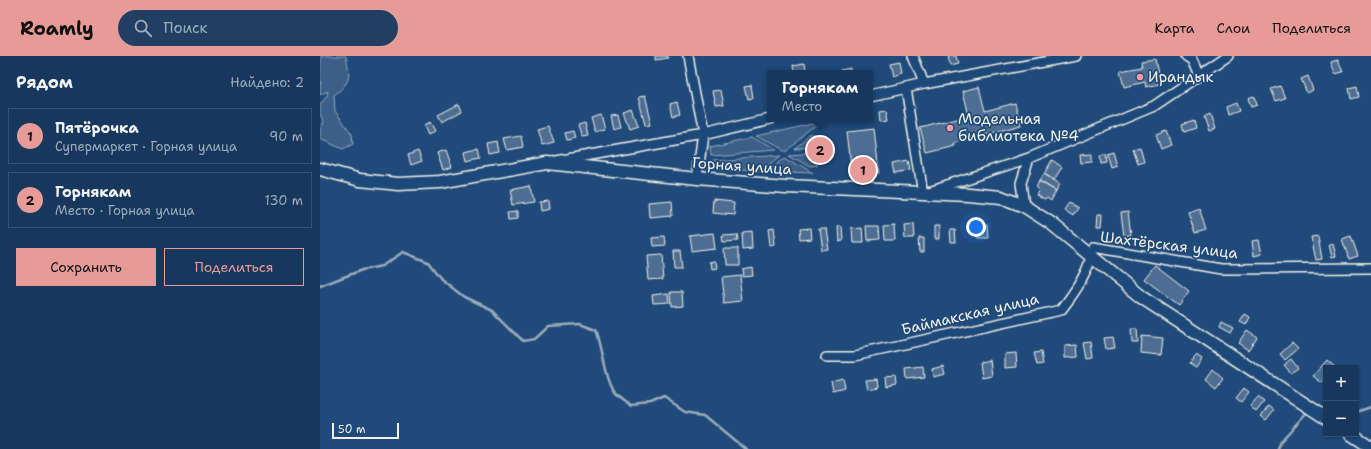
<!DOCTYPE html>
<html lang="ru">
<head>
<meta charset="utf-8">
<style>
	:root { --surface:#17385c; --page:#203f62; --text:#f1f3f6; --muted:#9eacbb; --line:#365272; --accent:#e69b98 }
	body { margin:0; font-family:"Shantell Sans",sans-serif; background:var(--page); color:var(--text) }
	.controls { position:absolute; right:12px; bottom:12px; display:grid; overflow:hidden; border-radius:0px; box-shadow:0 1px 3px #0004 }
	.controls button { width:36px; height:36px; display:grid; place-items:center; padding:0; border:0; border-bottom:1px solid var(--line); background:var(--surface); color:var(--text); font:20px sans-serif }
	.scale { position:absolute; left:12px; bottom:10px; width:67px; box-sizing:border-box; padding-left:4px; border:2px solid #f4f1e8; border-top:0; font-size:11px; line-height:14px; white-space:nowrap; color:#f4f1e8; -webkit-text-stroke:3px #1f4a7a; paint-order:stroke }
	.you { position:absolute; left:656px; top:171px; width:14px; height:14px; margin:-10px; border:3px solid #fff; border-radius:50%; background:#1a73e8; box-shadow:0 0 0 6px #1a73e833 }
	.badge { display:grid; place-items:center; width:26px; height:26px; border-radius:50%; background:var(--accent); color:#111; font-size:13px; font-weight:700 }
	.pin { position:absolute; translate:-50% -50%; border:2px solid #fff; box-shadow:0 1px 4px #0006 }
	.popup { position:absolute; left:447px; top:14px; width:106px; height:52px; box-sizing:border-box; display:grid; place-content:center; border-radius:0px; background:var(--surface); filter:drop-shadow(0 1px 3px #0005); font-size:13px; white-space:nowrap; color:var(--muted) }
	.popup b { font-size:15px; color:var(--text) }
	.popup::after { content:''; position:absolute; left:50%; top:100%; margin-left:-8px; border:8px solid transparent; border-top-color:var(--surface) }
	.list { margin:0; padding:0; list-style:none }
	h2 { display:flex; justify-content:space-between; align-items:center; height:52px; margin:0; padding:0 16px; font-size:17px }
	h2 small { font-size:13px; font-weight:400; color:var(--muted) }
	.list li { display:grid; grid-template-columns:26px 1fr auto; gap:12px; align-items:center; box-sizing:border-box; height:56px; margin:0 8px 8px; padding:0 8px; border:1px solid var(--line); border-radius:0px }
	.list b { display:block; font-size:15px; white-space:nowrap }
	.list p { margin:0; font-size:13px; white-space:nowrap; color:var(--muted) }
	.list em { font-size:13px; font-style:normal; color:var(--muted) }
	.actions { display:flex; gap:8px; padding:12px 16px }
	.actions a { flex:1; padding:9px 0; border:1px solid var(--accent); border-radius:0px; text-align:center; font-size:14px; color:var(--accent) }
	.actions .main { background:var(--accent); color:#111 }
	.icon { flex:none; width:22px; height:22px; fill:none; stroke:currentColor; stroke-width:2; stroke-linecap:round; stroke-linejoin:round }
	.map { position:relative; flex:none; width:1051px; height:393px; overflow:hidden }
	header { display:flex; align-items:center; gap:24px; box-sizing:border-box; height:56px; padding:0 20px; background:var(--accent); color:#111 }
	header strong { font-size:19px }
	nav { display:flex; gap:22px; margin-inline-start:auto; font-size:14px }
	.search { width:280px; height:36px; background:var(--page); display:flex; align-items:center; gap:10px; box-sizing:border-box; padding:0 14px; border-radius:22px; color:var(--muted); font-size:15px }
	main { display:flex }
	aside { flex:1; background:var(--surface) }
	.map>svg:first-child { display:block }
</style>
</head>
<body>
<header>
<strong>Roamly</strong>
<div class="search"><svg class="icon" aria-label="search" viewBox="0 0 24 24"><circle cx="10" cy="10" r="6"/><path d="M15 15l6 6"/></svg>Поиск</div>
<nav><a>Карта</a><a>Слои</a><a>Поделиться</a></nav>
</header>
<main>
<aside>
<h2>Рядом<small>Найдено: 2</small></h2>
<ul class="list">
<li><span class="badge">1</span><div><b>Пятёрочка</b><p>Супермаркет · Горная улица</p></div><em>90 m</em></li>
<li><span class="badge">2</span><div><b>Горнякам</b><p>Место · Горная улица</p></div><em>130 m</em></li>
</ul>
<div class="actions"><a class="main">Сохранить</a><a>Поделиться</a></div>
</aside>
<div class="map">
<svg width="1051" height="393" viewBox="0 0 1051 393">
	<rect width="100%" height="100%" fill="#1f4a7a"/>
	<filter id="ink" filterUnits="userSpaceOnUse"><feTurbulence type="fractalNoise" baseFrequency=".025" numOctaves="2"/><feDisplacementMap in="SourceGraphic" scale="8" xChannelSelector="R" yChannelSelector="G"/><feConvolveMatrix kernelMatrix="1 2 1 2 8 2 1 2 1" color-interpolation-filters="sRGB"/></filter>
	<g filter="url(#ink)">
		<path fill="#3a5f88" stroke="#97a8b8" d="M1,0H26C30,21 32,25 14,39L15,55L32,78L33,88L23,93L0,83V73L4,66L0,58V49L7,40L8,35L0,39Z
			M502,65L466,94H461L436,80Z
			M490,80H495L496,91L475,92Z
			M432,81L454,94L391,99L390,90Z
			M496,96L497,109L490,110L469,98Z
			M459,99L439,115L394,113L393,104Z
			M465,100L493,117L444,115Z"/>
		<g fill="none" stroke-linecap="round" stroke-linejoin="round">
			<path stroke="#9cacbb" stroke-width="2.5" d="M0,230L42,214L62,210L83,196L108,206L121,223L144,241L172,254L203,285L214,283L228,270L260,268L276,274C283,291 285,325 296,338C300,342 306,346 311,350L330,348L344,342L365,356L385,359L426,393
				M1036,356L1051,351
				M958,393L961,385L989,354"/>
		</g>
		<path fill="#4d6e92" stroke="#f4f1e8" d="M336,0H348V2L336,4Z
			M628,0H636L638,8L630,10Z
			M835,3L840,28L826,31L825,26L804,31L800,15L822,11L821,5Z
			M1018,4L1023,16L1015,18L1011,6Z
			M579,6L581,18L572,21L569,8Z
			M484,8L485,15L474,17L473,10Z
			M531,13V17H522V15Z
			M988,20L993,34L987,37L981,23Z
			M432,29L434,42L429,43L426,30Z
			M960,30L965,42L956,45L951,33Z
			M1037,30L1039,41L1031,43L1029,32Z
			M659,31L665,55L695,47L701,69L635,87L636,90L607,97L600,72L649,60L643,35Z
			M401,34L404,50L396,51L393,35Z
			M325,40L332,67L326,68L319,41Z
			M934,40L937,49L931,51L928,42Z
			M357,46L360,59L353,61L350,48Z
			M916,47L919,55L908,59L906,51Z
			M139,48L142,55L122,66L118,59Z
			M567,53L569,63L561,64L560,54Z
			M313,54L319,70L310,73L304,57Z
			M890,58L895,73L889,75L884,61Z
			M281,59L285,73L275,76L271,62Z
			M298,59L301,71L294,73L291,60Z
			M874,64L876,72L864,76L862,68Z
			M110,66L115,75L108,79L104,70Z
			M265,67L268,80L262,81L258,69Z
			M228,70L234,87L222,90L217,73Z
			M554,72L559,117L532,120L527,75Z
			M253,75L255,82L247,84L245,77Z
			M846,75L851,89L841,93L836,79Z
			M201,80L203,91L187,94L184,83Z
			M178,86L180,97L170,99L168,88Z
			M820,91L824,106L818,108L813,93Z
			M159,93L161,102L147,105L145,96Z
			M126,94L132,111L123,114L117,97Z
			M98,95L102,105L91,109L88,99Z
			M794,97L798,111L792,113L788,99Z
			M772,98V106L761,107L760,99Z
			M786,99L787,107L781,108L780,100Z
			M732,104L742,111L734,124L724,118Z
			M589,105L591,114L576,117L574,108Z
			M724,118L740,128L736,135L719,125Z
			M719,125L736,135L731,145L727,142L725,144L716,139L719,134L716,132Z
			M211,130L214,146L193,149L190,134Z
			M228,145L229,153L220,155L219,146Z
			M394,145L414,147L413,159L393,157Z
			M352,146L353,160L330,162L329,148Z
			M749,147L758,152L753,160L744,154Z
			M879,152L886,174L875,177L868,156Z
			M198,155V162L191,163L190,156Z
			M808,156L811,179L804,180L801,157Z
			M778,158H783L782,170H777Z
			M574,168L575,185H565L564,169Z
			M593,168L594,182H585L584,169Z
			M667,168L668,182H658L657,169Z
			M546,170H559L560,184L547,185Z
			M614,170H619V183H614Z
			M520,171L521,185L517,186L516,172Z
			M489,172L490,182L479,183L478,173Z
			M542,172L543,187H532L531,173Z
			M498,173H504L507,193L501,194Z
			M454,174L456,191L451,192L449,175Z
			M630,174H635L636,186H631Z
			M432,176L433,193L423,194L422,177Z
			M395,177L397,192L372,195L370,180Z
			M417,178L418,184L404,185L403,179Z
			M998,180L1002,203L996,204L991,181Z
			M1031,180L1038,200L1029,203L1022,183Z
			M344,181L345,190L332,191L331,182Z
			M599,182H604V196H600Z
			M939,184L942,198L934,200L932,185Z
			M1013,188L1016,200L1012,201L1009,189Z
			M404,192H418V209H405Z
			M353,195H360L362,211H354Z
			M341,199L343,223L328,224L326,200Z
			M394,205L395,212L390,213L389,206Z
			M835,209L869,235L859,249L824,223Z
			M431,211L432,219L422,220L421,213Z
			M420,219L423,245L404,247L401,221Z
			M351,236H362L363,250L352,251Z
			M349,238L350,248L334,249L333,240Z
			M925,258L930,261L926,269L920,266Z
			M901,266L913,272L910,277L899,271Z
			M811,273H817L818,287H812Z
			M927,274L937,281L928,294L918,287Z
			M822,280L843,282L841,299L821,297Z
			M793,281L795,292L786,293L784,282Z
			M771,286L773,302L767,303L764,287Z
			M972,287L978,293L965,304L960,298Z
			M757,289L758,301L745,302V290Z
			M721,296L723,308L717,309L714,297Z
			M696,297L697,311L685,312V298Z
			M876,299L882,303L876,312L870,307Z
			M971,303L978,312L971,317L964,309Z
			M670,304L672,320L662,322L660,306Z
			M1007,304L1016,312H1006V323L1002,327L993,320Z
			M623,310L625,318L613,321L612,313Z
			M603,311L604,321L587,323L586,313Z
			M893,313L903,322L896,331L886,323Z
			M576,321L577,329L566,331L565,322Z
			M556,323L557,331L547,333L545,324Z
			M523,324L525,335L513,338L511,327Z
			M924,332L929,336L921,346L916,342Z
			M938,341L944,346L936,356L930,350Z
			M949,350L954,354L946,364L941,360Z"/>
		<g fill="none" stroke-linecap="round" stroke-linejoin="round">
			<g stroke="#f4f1e8" stroke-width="12">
				<path id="minor" d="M368,0L383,79L377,123
					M593,0L604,28
					M866,0L872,4L879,20
					M586,32L603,137L709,102L834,50L908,0
					M550,40L604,28L756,0
					M236,105L383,79L450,63
					M704,150L701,127L709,102
					M507,299H535L741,254C755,236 770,215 773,191L901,213L1051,212"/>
			</g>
			<g stroke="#f4f1e8" stroke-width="15">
				<path id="major" d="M0,113L40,124L78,128L120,126L227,107L377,123L466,130L648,138L681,141L704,150L732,168L821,241L1006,362
					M1031,378L1051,391"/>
			</g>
			<use href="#minor" stroke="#1f4a7a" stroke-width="9"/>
			<use href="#major" stroke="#1f4a7a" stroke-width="12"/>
		</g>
	</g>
	<g fill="#ff9aa2" stroke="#1f4a7a" stroke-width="1.5">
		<circle cx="820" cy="21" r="4"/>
		<circle cx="630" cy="72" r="4"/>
	</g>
	<g text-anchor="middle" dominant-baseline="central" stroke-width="3.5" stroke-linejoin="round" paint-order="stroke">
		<g font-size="15" fill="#f4f1e8" stroke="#1f4a7a" text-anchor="start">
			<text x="828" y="21">Ирандык</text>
			<text x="638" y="63">Модельная<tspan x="638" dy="17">библиотека №4</tspan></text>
		</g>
		<g font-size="15" fill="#f4f1e8" stroke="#1f4a7a">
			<text transform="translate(422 110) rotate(4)">Горная улица</text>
			<text transform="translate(849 189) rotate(7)">Шахтёрская улица</text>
			<text transform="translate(650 258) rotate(-13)">Баймакская улица</text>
		</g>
	</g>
</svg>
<div class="controls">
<button>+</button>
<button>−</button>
</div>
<div class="scale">50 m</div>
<div class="you"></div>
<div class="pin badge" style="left:543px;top:114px">1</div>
<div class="pin badge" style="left:500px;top:94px">2</div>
<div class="popup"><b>Горнякам</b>Место</div>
</div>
</main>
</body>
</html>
